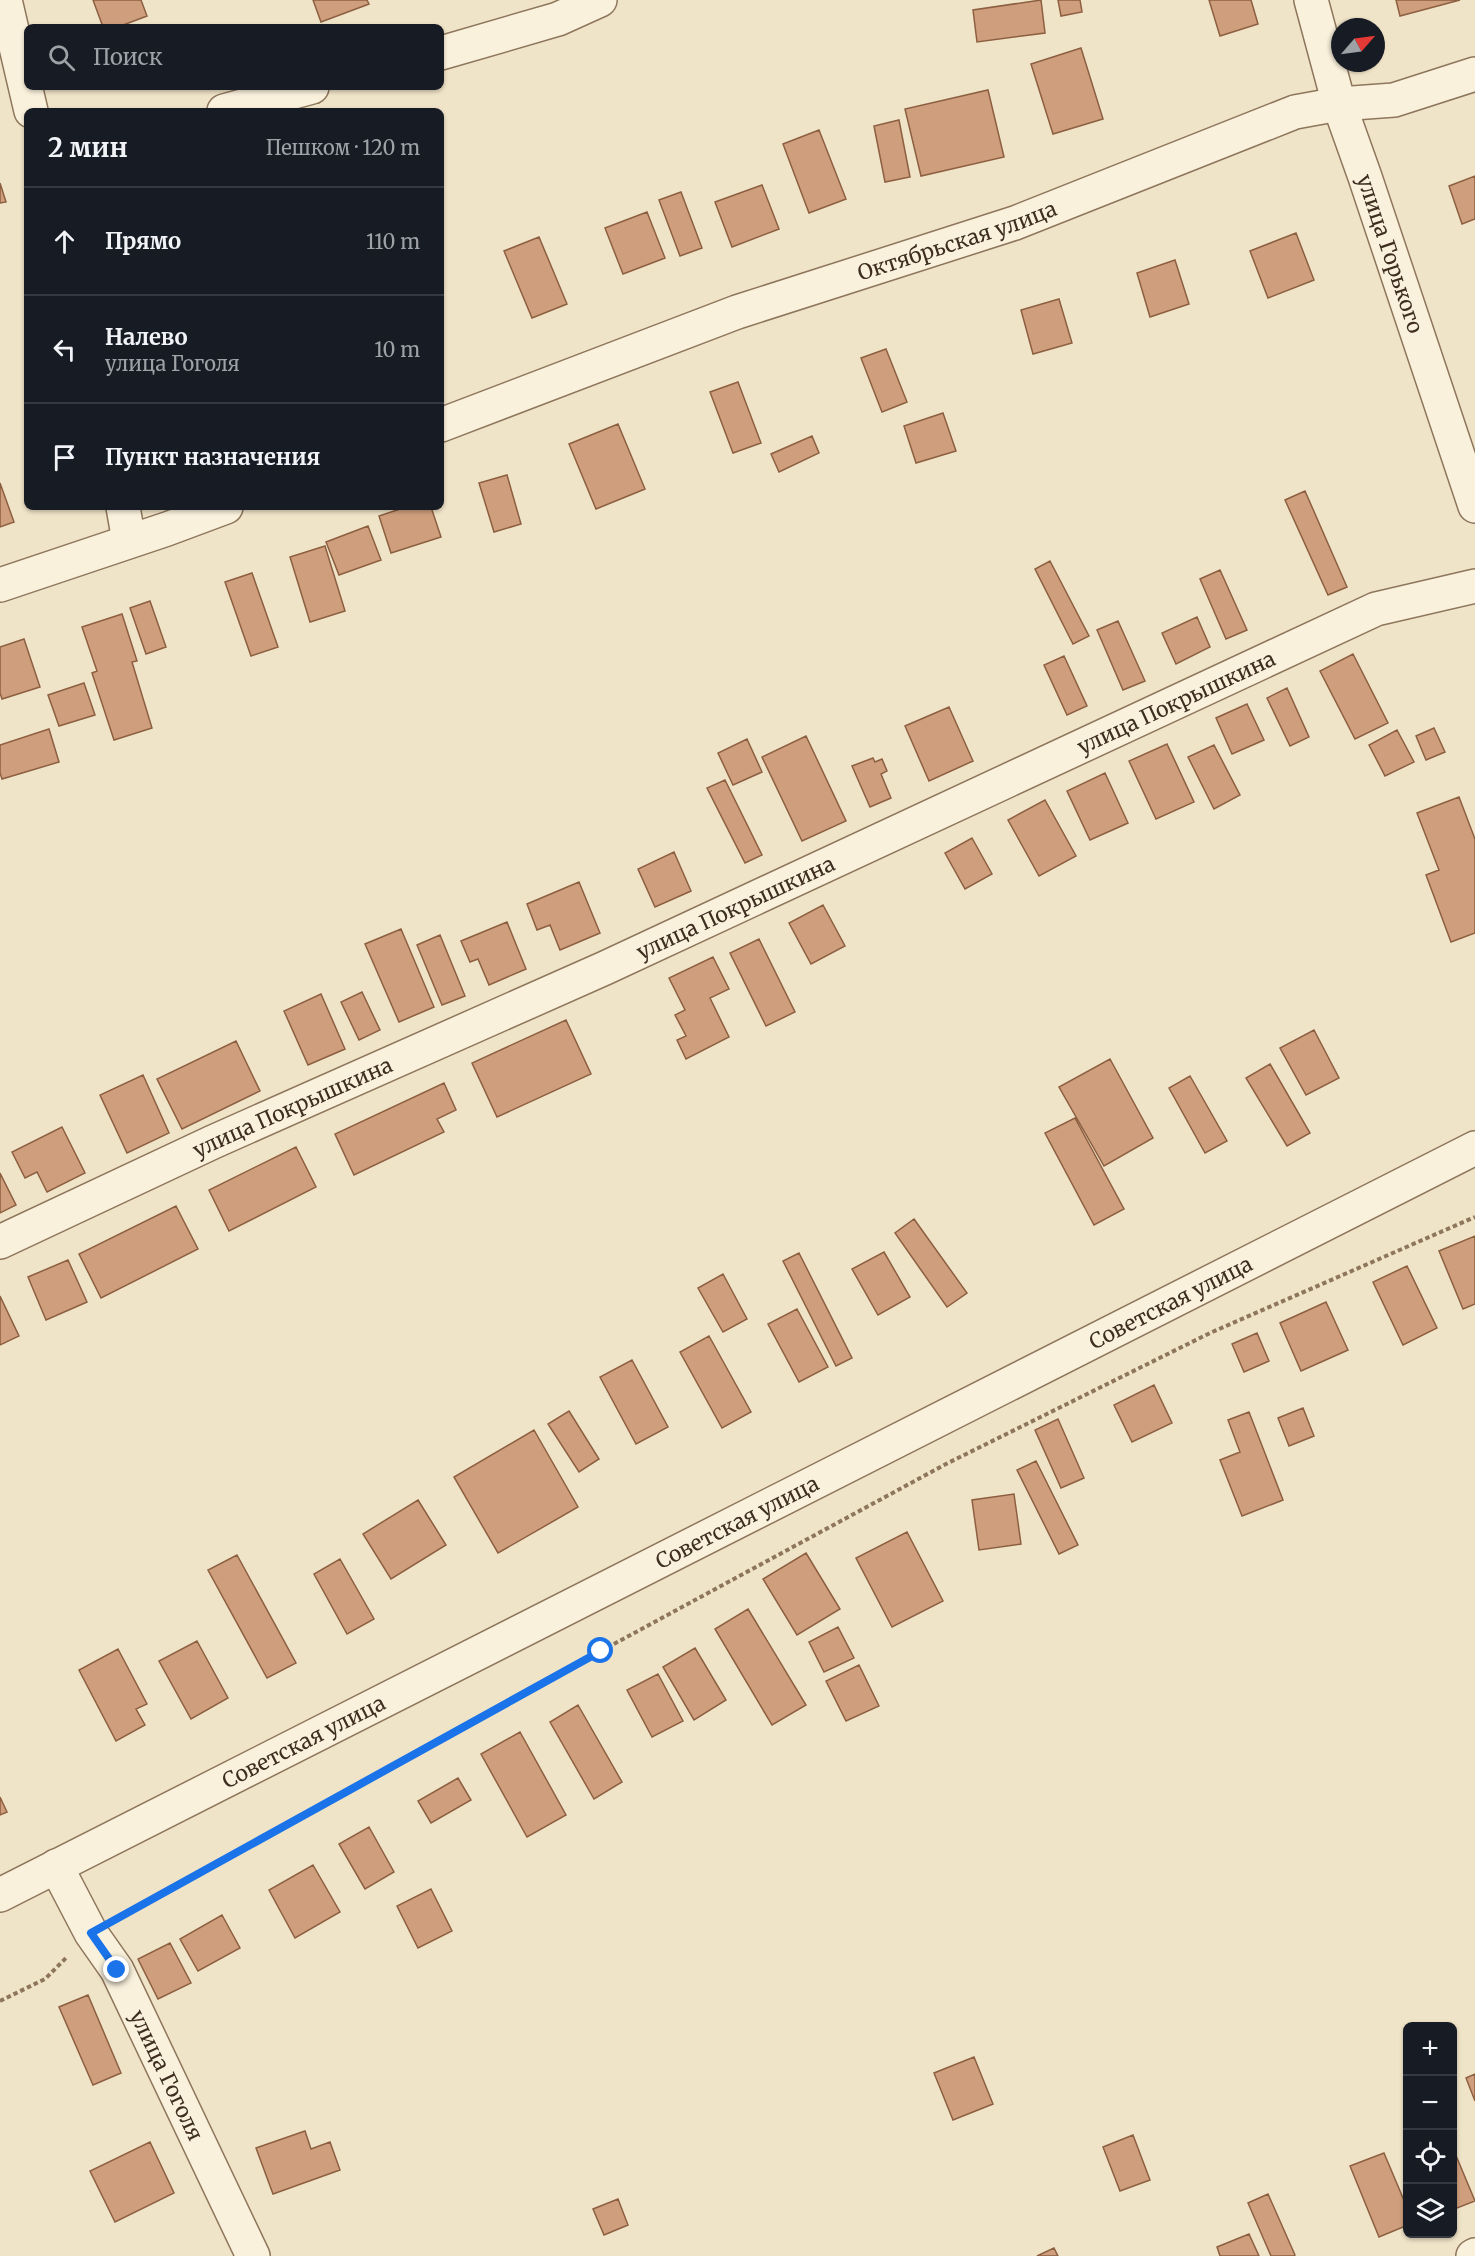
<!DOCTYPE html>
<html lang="ru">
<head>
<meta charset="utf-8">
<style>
	:root { --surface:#171b24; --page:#242831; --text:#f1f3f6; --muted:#9ea1a6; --line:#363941 }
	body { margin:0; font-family:Merriweather,serif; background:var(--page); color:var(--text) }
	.controls { position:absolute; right:18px; bottom:18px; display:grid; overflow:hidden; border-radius:9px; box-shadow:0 2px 4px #0004 }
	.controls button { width:54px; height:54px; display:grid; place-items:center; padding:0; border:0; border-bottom:2px solid var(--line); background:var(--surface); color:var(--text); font:30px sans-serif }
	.compass { position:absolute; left:1331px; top:18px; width:54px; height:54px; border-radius:50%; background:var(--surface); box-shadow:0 2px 4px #0004; rotate:62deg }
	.stop { position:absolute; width:18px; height:18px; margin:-14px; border:4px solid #1a73e8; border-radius:50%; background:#fff }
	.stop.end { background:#1a73e8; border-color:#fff; box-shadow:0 2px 6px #0008 }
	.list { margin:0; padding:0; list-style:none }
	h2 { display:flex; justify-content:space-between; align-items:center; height:78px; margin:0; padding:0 24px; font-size:26px }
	h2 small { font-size:20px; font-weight:400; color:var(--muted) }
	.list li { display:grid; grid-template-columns:39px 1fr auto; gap:18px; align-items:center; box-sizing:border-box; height:108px; padding:0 24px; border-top:2px solid var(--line) }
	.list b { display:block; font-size:22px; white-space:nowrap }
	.list p { margin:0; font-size:20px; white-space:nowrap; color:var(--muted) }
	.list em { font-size:20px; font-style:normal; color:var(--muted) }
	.icon { flex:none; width:33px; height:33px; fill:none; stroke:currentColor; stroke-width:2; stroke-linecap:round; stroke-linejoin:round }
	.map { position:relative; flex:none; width:1475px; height:2256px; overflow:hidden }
	.search { position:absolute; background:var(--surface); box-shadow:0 2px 4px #0004; left:24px; top:24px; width:420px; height:66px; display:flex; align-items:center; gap:15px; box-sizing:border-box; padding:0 21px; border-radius:9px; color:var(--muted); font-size:22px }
	.panel { position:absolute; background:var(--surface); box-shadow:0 2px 4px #0004; left:24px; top:108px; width:420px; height:402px; border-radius:9px }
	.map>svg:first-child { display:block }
</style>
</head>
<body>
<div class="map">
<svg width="1475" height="2256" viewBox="0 0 1475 2256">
	<rect width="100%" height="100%" fill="#f0e4c8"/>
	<path fill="#cf9f7d" stroke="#8d5f41" stroke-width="1.5" d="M93,0H141L147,16L118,27H103Z
		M313,0H367L369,4L321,22Z
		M1041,0L1045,33L977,42L973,10Z
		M1058,0H1080L1082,12L1061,16Z
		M1209,0H1251L1258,24L1220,36Z
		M1396,0H1460L1400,16Z
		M1081,48L1103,119L1053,134L1031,64Z
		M988,90L1004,157L921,176L905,109Z
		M899,120L910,177L885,182L874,126Z
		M819,130L846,199L809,213L783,144Z
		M1475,176V219L1462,224L1449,186Z
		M0,183L6,202L0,203Z
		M762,185L779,229L732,247L715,202Z
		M681,192L702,248L680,256L659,200Z
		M647,212L665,258L623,274L605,228Z
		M1296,233L1314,280L1268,298L1250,251Z
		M539,237L567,304L532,318L504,251Z
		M1175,260L1189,304L1150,317L1137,273Z
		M1059,299L1072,343L1033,354L1021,310Z
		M886,349L907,402L882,412L861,358Z
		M738,382L761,443L733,453L710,392Z
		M943,413L956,451L916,463L904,426Z
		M618,424L645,489L596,509L569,444Z
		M812,436L819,453L779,472L771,454Z
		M507,475L521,524L494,532L479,483Z
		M0,483L14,522L0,527Z
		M1305,491L1347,587L1328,595L1285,500Z
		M406,507H431L441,537L391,553L379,516Z
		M368,526L381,560L339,575L326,542Z
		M325,546L345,611L310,622L290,557Z
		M1050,561L1089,636L1073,644L1035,569Z
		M1220,570L1247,630L1226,639L1200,579Z
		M252,573L278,647L251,656L225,582Z
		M150,601L166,647L146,654L130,608Z
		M122,614L137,661L132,662L152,728L114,740L92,673L97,671L82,627Z
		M1197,617L1210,647L1176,664L1162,633Z
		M1118,621L1145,681L1123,690L1097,630Z
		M24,639L40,687L2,699L0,693V647Z
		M1353,654L1388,723L1355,739L1320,671Z
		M1064,656L1087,706L1067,715L1044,665Z
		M84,683L95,715L59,726L48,695Z
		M1287,688L1309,737L1290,746L1267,698Z
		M1247,704L1264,740L1232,754L1216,718Z
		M949,707L973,761L929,781L905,726Z
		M1434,728L1445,752L1426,760L1416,736Z
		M49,729L59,762L2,779L0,773V745Z
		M1397,730L1414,762L1385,776L1369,745Z
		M806,736L846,821L802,841L762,757Z
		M747,739L762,772L733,785L718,753Z
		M1167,744L1194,802L1156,819L1129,761Z
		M1214,745L1240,795L1214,809L1188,757Z
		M873,758L875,762L882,759L887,771L881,774L891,798L870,807L852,766Z
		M1105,773L1128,823L1090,840L1067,791Z
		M725,780L762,855L745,863L707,788Z
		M1459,797L1475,839V933L1451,942L1426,875L1439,870L1417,813Z
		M1045,800L1076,856L1039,876L1008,820Z
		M972,838L992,874L965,889L945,853Z
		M674,852L691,891L655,907L638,869Z
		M579,882L600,933L560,950L550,925L537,930L527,904Z
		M823,905L845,946L811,964L789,923Z
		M507,922L526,969L489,985L478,959L470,962L461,941Z
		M401,929L434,1007L399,1022L365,944Z
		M440,935L465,996L442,1005L417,945Z
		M759,939L795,1012L766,1026L730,953Z
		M713,957L729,989L710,998L729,1037L686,1059L677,1040L686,1036L675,1015L685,1010L669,978Z
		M362,992L380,1030L359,1040L341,1002Z
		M321,994L345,1049L308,1065L284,1011Z
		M566,1020L591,1074L497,1117L472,1063Z
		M1314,1030L1339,1078L1306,1095L1280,1048Z
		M236,1041L260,1091L182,1129L157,1079Z
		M1110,1059L1153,1138L1104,1166L1059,1087Z
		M1270,1064L1310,1133L1287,1146L1246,1078Z
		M143,1075L169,1133L127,1153L100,1095Z
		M1190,1076L1227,1141L1205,1153L1169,1088Z
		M444,1083L456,1110L437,1119L444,1132L354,1175L335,1134Z
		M1075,1118L1124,1209L1094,1225L1045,1133Z
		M62,1127L85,1173L47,1192L37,1172L25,1178L12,1152Z
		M296,1147L316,1187L229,1231L209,1190Z
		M0,1173L16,1205L0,1213Z
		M176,1206L198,1249L101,1298L79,1254Z
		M914,1219L967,1293L947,1307L895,1233Z
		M1475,1236V1304L1463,1309L1439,1251Z
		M884,1252L910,1297L878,1315L852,1269Z
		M799,1253L852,1358L836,1366L783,1261Z
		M68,1260L87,1302L46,1320L28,1277Z
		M1407,1266L1437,1328L1403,1345L1373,1282Z
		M723,1274L747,1319L723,1332L698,1288Z
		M0,1296L19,1336L0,1345Z
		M1326,1302L1348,1350L1301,1371L1280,1323Z
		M797,1309L828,1367L799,1382L768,1324Z
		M1257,1333L1269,1361L1244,1372L1232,1344Z
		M709,1336L751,1412L722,1428L680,1352Z
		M632,1360L668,1427L636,1444L600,1377Z
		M1154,1385L1172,1423L1132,1442L1114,1405Z
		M1303,1408L1314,1436L1289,1446L1278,1418Z
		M569,1411L599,1459L579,1472L548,1424Z
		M1249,1412L1283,1500L1242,1516L1220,1460L1240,1452L1228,1420Z
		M1058,1419L1084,1478L1061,1488L1035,1430Z
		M534,1430L578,1507L498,1553L454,1477Z
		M1036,1461L1078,1545L1059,1554L1017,1470Z
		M1014,1494L1021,1544L979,1550L972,1500Z
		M418,1500L446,1545L391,1579L363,1534Z
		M907,1532L943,1601L892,1627L856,1558Z
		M806,1553L840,1609L797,1635L763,1579Z
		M237,1555L296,1663L267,1678L208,1570Z
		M340,1559L374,1619L347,1634L314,1574Z
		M748,1609L806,1705L772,1725L715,1629Z
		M838,1627L854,1658L824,1672L809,1642Z
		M197,1641L228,1698L191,1719L159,1661Z
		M695,1648L726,1700L694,1720L663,1667Z
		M118,1649L147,1704L136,1709L145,1725L116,1741L79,1670Z
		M859,1665L879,1706L846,1721L826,1681Z
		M658,1674L683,1721L652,1737L627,1690Z
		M578,1705L622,1782L594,1799L550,1722Z
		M520,1732L566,1815L527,1837L481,1754Z
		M458,1778L471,1800L431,1823L418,1801Z
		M0,1797L7,1812L0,1815Z
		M369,1827L394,1872L365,1889L339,1844Z
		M313,1865L340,1912L295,1938L269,1890Z
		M431,1889L452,1931L418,1948L397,1906Z
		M222,1915L240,1948L198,1971L180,1939Z
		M170,1943L191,1983L158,1999L138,1959Z
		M88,1995L121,2073L93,2085L59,2007Z
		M974,2057L993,2104L953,2120L934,2073Z
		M1475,2074V2101L1466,2078Z
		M305,2131L311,2149L330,2142L340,2170L273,2194L256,2148Z
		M1133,2135L1150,2180L1120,2191L1103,2147Z
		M150,2142L174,2193L115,2222L90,2171Z
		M1452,2146L1475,2201L1452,2210Z
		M1384,2153L1408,2210V2225L1379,2237L1350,2166Z
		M1268,2194L1295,2255L1294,2256H1271L1248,2203Z
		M618,2199L628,2225L604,2235L593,2209Z
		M1249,2234L1259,2256H1220L1217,2247Z
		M1054,2248L1058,2256H1037Z"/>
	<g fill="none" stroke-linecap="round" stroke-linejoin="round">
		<g stroke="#8d765c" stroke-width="36">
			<g id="minor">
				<path d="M5,0L31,111"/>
				<path id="s1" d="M1311,0L1339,104L1365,177L1475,506"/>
				<path d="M441,53L558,19L600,0"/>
				<path d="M224,111L312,87"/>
				<path id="s2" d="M441,425L737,312L1015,223L1295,112L1339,104L1394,100L1475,74"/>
				<path d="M123,507L129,541"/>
				<path d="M0,585L167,529L226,507"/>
				<path id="s3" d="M0,1242L213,1142L605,968L1376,609L1475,586"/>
				<path id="s4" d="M56,1866L91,1933L117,1970L253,2256"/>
				<path id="s5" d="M0,1895L1475,1148"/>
				<path d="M1473,2256L1475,2255"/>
			</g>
		</g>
		<path stroke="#8d765c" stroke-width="4" stroke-dasharray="4.5 3" stroke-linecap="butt" d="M121,1915L601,1651L946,1464L1210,1333L1475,1217
			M0,2001L45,1979L66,1958"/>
		<use href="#minor" stroke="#faf1dc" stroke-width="33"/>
	</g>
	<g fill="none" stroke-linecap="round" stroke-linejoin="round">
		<path stroke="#1a73e8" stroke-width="8" d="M117,1970L91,1933L601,1651"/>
	</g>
	<g text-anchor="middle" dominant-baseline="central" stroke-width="4.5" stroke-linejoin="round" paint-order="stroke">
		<g font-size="21" fill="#3d2e20" stroke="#f7eed8">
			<text stroke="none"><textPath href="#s2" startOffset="548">Октябрьская улица</textPath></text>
			<text stroke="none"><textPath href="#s1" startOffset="266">улица Горького</textPath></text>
			<text stroke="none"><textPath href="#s3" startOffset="1294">улица Покрышкина</textPath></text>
			<text stroke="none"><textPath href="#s3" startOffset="808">улица Покрышкина</textPath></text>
			<text stroke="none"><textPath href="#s3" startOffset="322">улица Покрышкина</textPath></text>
			<text stroke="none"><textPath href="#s5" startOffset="1312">Советская улица</textPath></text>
			<text stroke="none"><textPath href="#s5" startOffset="826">Советская улица</textPath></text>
			<text stroke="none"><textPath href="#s5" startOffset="340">Советская улица</textPath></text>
			<text stroke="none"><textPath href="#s4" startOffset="237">улица Гоголя</textPath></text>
		</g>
	</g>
</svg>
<div class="controls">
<button>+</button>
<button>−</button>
<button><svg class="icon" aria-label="locate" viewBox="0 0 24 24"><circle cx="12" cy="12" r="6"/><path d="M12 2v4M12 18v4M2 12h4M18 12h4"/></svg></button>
<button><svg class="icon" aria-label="layers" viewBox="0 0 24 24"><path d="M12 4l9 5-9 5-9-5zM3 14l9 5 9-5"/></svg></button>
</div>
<svg class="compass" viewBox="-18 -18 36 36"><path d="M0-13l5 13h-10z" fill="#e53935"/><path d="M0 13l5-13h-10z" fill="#9ea1a6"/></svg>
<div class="stop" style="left:601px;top:1651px"></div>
<div class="stop end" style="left:117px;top:1970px"></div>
<div class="search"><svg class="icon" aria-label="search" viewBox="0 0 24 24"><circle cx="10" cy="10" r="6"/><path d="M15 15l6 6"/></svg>Поиск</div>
<section class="panel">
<h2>2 мин<small>Пешком · 120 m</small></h2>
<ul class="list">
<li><svg class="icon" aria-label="ahead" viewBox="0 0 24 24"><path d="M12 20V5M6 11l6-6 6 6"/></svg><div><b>Прямо</b></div><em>110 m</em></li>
<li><svg class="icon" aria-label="left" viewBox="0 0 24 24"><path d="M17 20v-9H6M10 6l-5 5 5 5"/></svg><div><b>Налево</b><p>улица Гоголя</p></div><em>10 m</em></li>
<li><svg class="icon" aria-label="arrive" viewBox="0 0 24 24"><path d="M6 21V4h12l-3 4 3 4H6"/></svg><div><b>Пункт назначения</b></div></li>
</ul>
</section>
</div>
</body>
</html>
